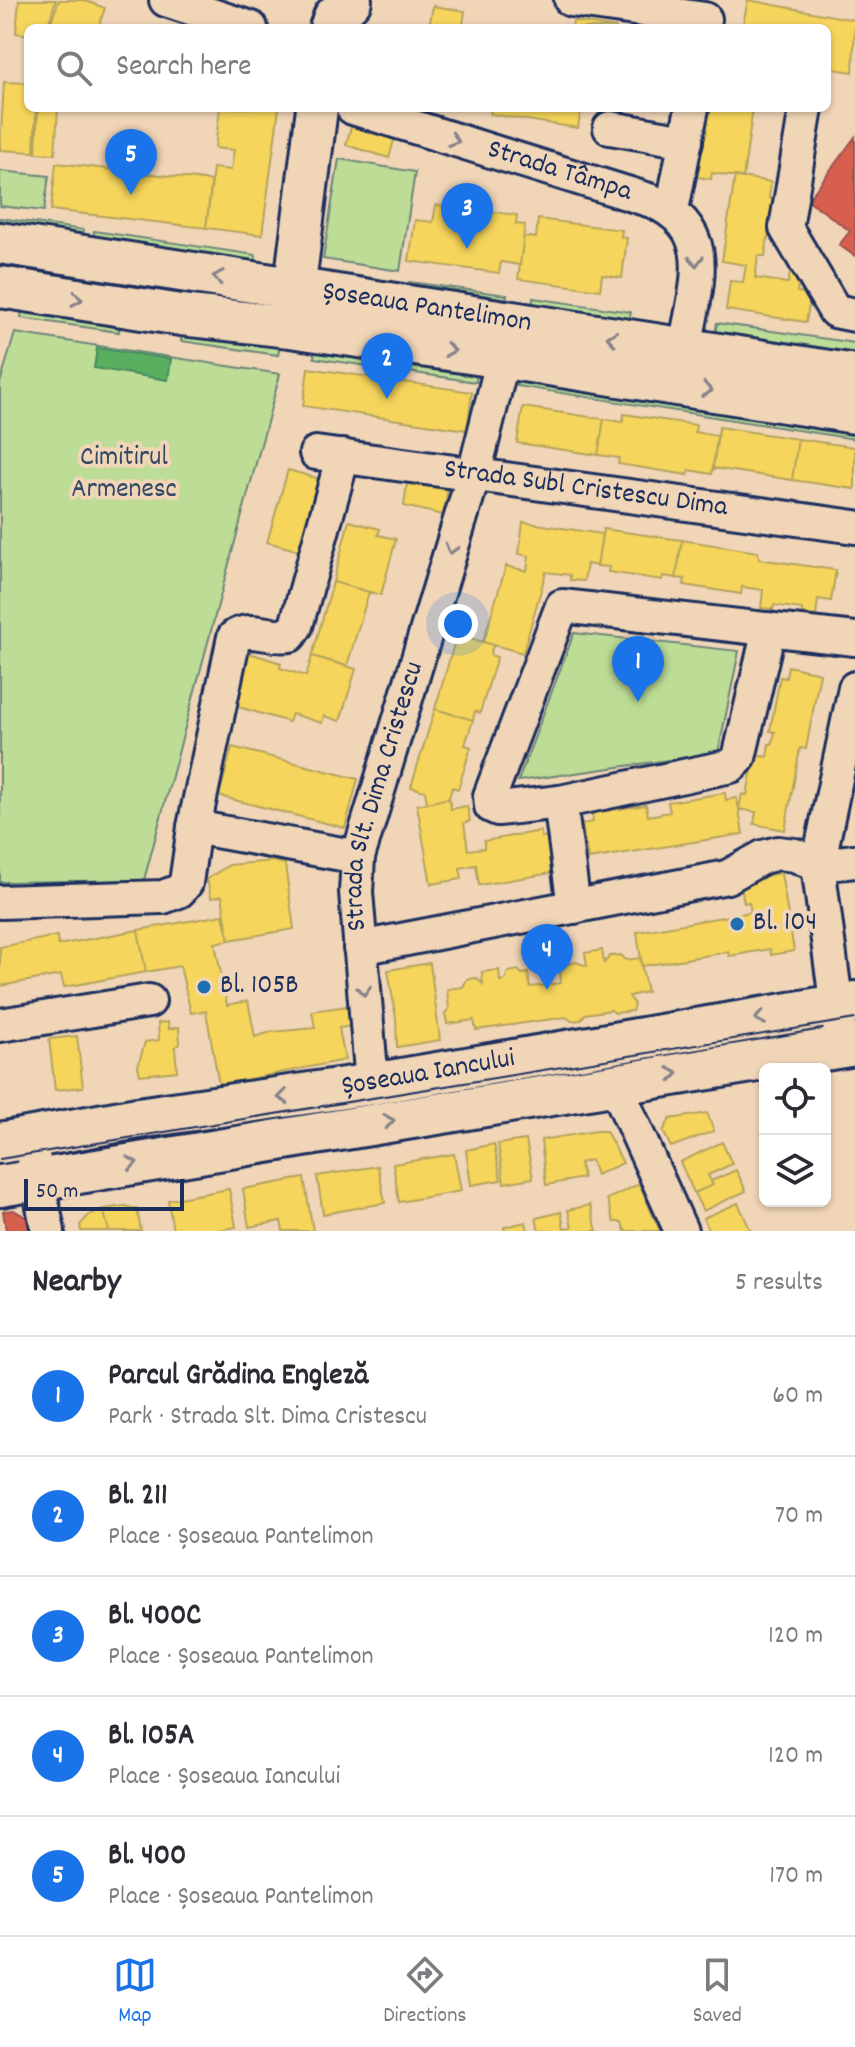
<!DOCTYPE html>
<html lang="en">
<head>
<meta charset="utf-8">
<style>
	:root { --surface:#fff; --page:#f2f2f3; --text:#2b2b33; --muted:#7c7c81; --line:#e1e1e2; --accent:#1a73e8 }
	body { margin:0; font-family:Dekko,sans-serif; background:var(--page); color:var(--text) }
	.controls { position:absolute; right:24px; bottom:24px; display:grid; overflow:hidden; border-radius:12px; box-shadow:0 2px 6px #0004 }
	.controls button { width:72px; height:72px; display:grid; place-items:center; padding:0; border:0; border-bottom:2px solid var(--line); background:var(--surface); color:var(--text); font:40px sans-serif }
	.scale { position:absolute; left:24px; bottom:20px; width:160px; box-sizing:border-box; padding-left:8px; border:4px solid #1b2f5e; border-top:0; font-size:22px; line-height:28px; white-space:nowrap; color:#1b2f5e; -webkit-text-stroke:6px #f0d5b7; paint-order:stroke }
	.you { position:absolute; left:458px; top:624px; width:28px; height:28px; margin:-20px; border:6px solid #fff; border-radius:50%; background:#1a73e8; box-shadow:0 0 0 12px #1a73e833 }
	.badge { display:grid; place-items:center; width:52px; height:52px; border-radius:50%; background:var(--accent); color:#fff; font-size:26px; font-weight:700 }
	.pin { position:absolute; translate:-50% -66px; filter:drop-shadow(0 2px 4px #0008) }
	.pin::after { content:''; position:absolute; top:42px; width:28px; height:24px; background:inherit; clip-path:polygon(0 0,100% 0,50% 100%) }
	.list { margin:0; padding:0; list-style:none }
	h2 { display:flex; justify-content:space-between; align-items:center; height:104px; margin:0; padding:0 32px; font-size:34px }
	h2 small { font-size:26px; font-weight:400; color:var(--muted) }
	.list li { display:grid; grid-template-columns:52px 1fr auto; gap:24px; align-items:center; box-sizing:border-box; height:120px; padding:0 32px; border-top:2px solid var(--line) }
	.list b { display:block; font-size:30px; white-space:nowrap }
	.list p { margin:0; font-size:26px; white-space:nowrap; color:var(--muted) }
	.list em { font-size:26px; font-style:normal; color:var(--muted) }
	.icon { flex:none; width:44px; height:44px; fill:none; stroke:currentColor; stroke-width:2; stroke-linecap:round; stroke-linejoin:round }
	.map { position:relative; flex:none; width:855px; height:1231px; overflow:hidden }
	.search { position:absolute; background:var(--surface); box-shadow:0 2px 6px #0004; left:24px; right:24px; top:24px; height:88px; display:flex; align-items:center; gap:20px; box-sizing:border-box; padding:0 28px; border-radius:12px; color:var(--muted); font-size:30px }
	.sheet { height:704px; background:var(--surface) }
	nav { display:flex; justify-content:space-around; align-items:center; box-sizing:border-box; height:112px; border-top:2px solid var(--line); background:var(--surface); font-size:22px; color:var(--muted) }
	nav a { display:grid; justify-items:center; gap:4px }
	nav .on { color:var(--accent) }
	.map>svg:first-child { display:block }
</style>
</head>
<body>
<div class="map">
<svg width="855" height="1231" viewBox="0 0 855 1231">
	<rect width="100%" height="100%" fill="#f0d5b7"/>
	<filter id="ink" filterUnits="userSpaceOnUse"><feTurbulence type="fractalNoise" baseFrequency=".0125" numOctaves="2"/><feDisplacementMap in="SourceGraphic" scale="16" xChannelSelector="R" yChannelSelector="G"/><feConvolveMatrix kernelMatrix="1 2 1 2 8 2 1 2 1" color-interpolation-filters="sRGB"/></filter>
	<g filter="url(#ink)">
		<path fill="#bddd96" stroke="#6c867a" stroke-width="2" d="M339,159L415,172L400,271L323,259Z
			M0,171L49,176L44,211L0,206Z
			M0,218L84,230L82,240L0,228Z
			M94,231L256,255L255,265L93,242Z
			M409,282L507,295L505,306L407,292Z
			M533,298L631,312L629,322L532,309Z
			M22,308L120,322L119,332L21,318Z
			M717,323L855,343V354L715,334Z
			M182,331L280,345L278,355L181,341Z
			M15,333L280,374L144,880L0,882V383Z
			M315,348L477,372L476,382L314,358Z
			M519,375L855,428V439L517,386Z
			M574,633L739,651L718,753L518,781Z"/>
		<path fill="#f6d55c" stroke="#b4a35d" stroke-width="2" d="M19,0H56L47,28H28V35L16,33Z
			M59,0H83L105,8L98,28H66L51,22Z
			M748,0L855,20L853,72L827,68V28H742Z
			M433,6L465,11L463,25L481,28H429Z
			M573,21L617,28H572Z
			M4,82L28,83V108H36L34,152L0,150Z
			M38,108H58L55,154L36,153Z
			M220,108H279L262,235L206,228L213,168L231,170L234,150L215,148Z
			M484,108H581L578,128L490,114L491,109Z
			M707,108H753L743,178L712,173L711,179L697,177Z
			M353,120L396,133L389,158L346,145Z
			M56,163L212,181L206,228L51,210Z
			M735,176L771,182L769,198L774,199L765,256H758L755,278L788,283L790,272L800,274L797,292L811,294L806,322L726,310L730,281L743,282L746,265L722,261Z
			M436,205L517,215L516,224L525,225L520,265L501,262L499,273L409,261L415,220L433,222Z
			M538,219L622,230L621,237L627,238L622,278L602,275L600,290L518,279L524,236L536,238Z
			M308,368L472,392L467,430L303,406Z
			M523,407L604,419L598,455L517,443Z
			M624,414L696,425L695,432L717,436L712,474L689,470L688,475L618,464L619,458L598,455L604,419L623,422Z
			M719,427L798,439L792,480L713,468Z
			M798,439L855,447V489L792,480Z
			M288,470L327,481L307,553L267,542Z
			M408,476L449,483L443,515L404,506Z
			M349,521L380,529L378,535L396,539L381,595L333,582Z
			M523,522L602,534L597,566L587,564L584,581L570,580V575L546,572L523,653L483,642L506,566L527,571L529,556L519,554Z
			M603,529L682,540L676,578L663,576L662,580L608,572L609,567L597,566Z
			M682,540L758,552L759,559L836,570L831,601L818,599L816,616L802,614V609L774,605L773,609L761,608L763,590L742,587L741,594L684,585L685,579L676,578Z
			M333,582L369,592L347,666L312,656Z
			M457,634L493,645L490,655L497,657L480,713L475,711L473,720L435,709Z
			M243,651L281,663L280,668L306,676L312,656L356,669L340,721L324,716L322,723L292,714L289,722L232,705Z
			M788,666L820,673L806,749L800,748L785,830L754,824L756,812L739,809L742,794L747,795L752,768L746,767L749,754L767,757L769,744H772L775,732L770,731L780,677L786,678Z
			M435,709L473,720L465,745L471,747L458,789L452,787L449,798L427,803L425,791L411,787Z
			M232,747L358,779L345,828L219,796Z
			M725,793L726,800L737,798L743,834L588,859L582,824L593,822L592,813L646,805L648,816L670,812L668,802Z
			M449,798L451,809L467,806L470,821L464,823L468,850L484,848V841L541,831V837L552,836L558,872L479,885L476,865L460,868L462,879L431,884L417,805Z
			M273,861L285,864L294,929L229,940L222,896L211,898L207,879L229,865Z
			M781,873L794,951L771,955L770,949L729,956L728,952L642,966L637,932L751,912L749,902L744,903L740,880Z
			M223,915L229,940L215,943L227,1005L248,1001L255,1037L271,1032L315,1028L312,1011L355,1005L358,1025L339,1028L345,1060L219,1085L206,1011L191,1013L180,966L146,972L138,930Z
			M138,930L146,972L64,987L61,975L0,986V947L57,936L58,945Z
			M602,950L604,963L610,956L621,955L626,960L640,958L647,992L629,996L634,1004L632,1011L615,1013L611,1010L585,1014L581,1020L572,1021L566,1017L476,1030L474,1020L447,1024L445,1013L449,1009L447,989L463,987L467,979L477,978L483,984L482,972L499,970L500,981L505,980L508,972L518,970L522,974L528,973L530,987L561,983L560,972L564,965L576,962L587,966L585,953Z
			M430,963L440,1040L397,1047L396,1018L388,970Z
			M168,1022L169,1029L179,1027L180,1044L175,1047L177,1071L140,1075L138,1066L145,1042L159,1040L158,1023Z
			M77,1036L83,1087L55,1090L49,1039Z
			M707,1113L714,1131L671,1147L663,1131L670,1119Z
			M596,1131H606L623,1163L596,1175L591,1160L580,1163L583,1178L546,1185L541,1140Z
			M526,1140L533,1178L504,1183L498,1144Z
			M722,1142L732,1164L708,1175L713,1185L694,1193L680,1162Z
			M494,1144L501,1180L471,1185L466,1150Z
			M454,1154L461,1191L399,1202L393,1164Z
			M378,1166L385,1203L323,1214L317,1176Z
			M736,1170L746,1191L703,1211L694,1193L713,1185L711,1181Z
			M304,1178L313,1231H283L281,1221L249,1227L243,1189Z
			M639,1184L660,1231H625L622,1222H614L607,1199Z
			M229,1189L236,1227L213,1231H173L168,1200Z
			M738,1203L751,1231H709L703,1218Z
			M590,1205L597,1231H539L536,1218L561,1212L564,1228L572,1227L568,1210Z
			M125,1206L137,1209L141,1231H109L103,1209Z
			M103,1209L109,1231H81L80,1225L89,1215Z
			M526,1222L528,1231H505L504,1227Z"/>
		<path fill="#d6604d" stroke="#9e5152" stroke-width="2" d="M855,137V256L839,245L850,231L808,200Z
			M14,1210L27,1218L30,1231H6L3,1211Z"/>
		<path fill="#5aae61" stroke="#478860" stroke-width="2" d="M97,348L171,359L168,380L94,368Z"/>
		<g fill="none" stroke-linecap="round" stroke-linejoin="round">
			<g stroke="#1b2f5e" stroke-width="38">
				<g id="minor">
					<path d="M166,0L251,28"/>
					<path d="M571,0L705,19"/>
					<path id="s1" d="M353,108L652,201C721,232 694,289 685,349"/>
					<path d="M806,108L786,228L835,311L855,315"/>
					<path d="M610,128L686,141"/>
					<path d="M672,210L692,108"/>
					<path id="s2" d="M316,453L855,527"/>
					<path d="M769,629L739,758L731,766L560,802L498,809L491,806L490,796L562,606L855,639"/>
					<path d="M560,802L574,907"/>
					<path d="M194,827L358,857"/>
					<path d="M0,902L163,897L179,891L186,883L194,827L234,637C250,625 272,639 290,635L296,626L343,456"/>
					<path d="M360,948L727,877L763,857L778,853L795,855L818,865L855,861"/>
					<path d="M0,1025L149,1001"/>
					<path d="M842,1047L818,865L855,688"/>
					<path id="s3" d="M372,1084L356,892L358,857L474,474L508,338"/>
					<path d="M615,1084L681,1231"/>
					<path d="M33,1156L48,1231"/>
				</g>
			</g>
			<g stroke="#1b2f5e" stroke-width="46">
				<g id="major">
					<path d="M330,28L334,17L351,0"/>
					<path id="s4" d="M0,243L855,375"/>
					<path d="M0,287L181,315L290,327L504,358L855,413"/>
					<path d="M291,315L317,108"/>
					<path id="s5" d="M0,1143L138,1118L372,1084L855,1002"/>
					<path d="M0,1186L855,1045"/>
				</g>
			</g>
			<use href="#minor" stroke="#f0d5b7" stroke-width="32"/>
			<use href="#major" stroke="#f0d5b7" stroke-width="40"/>
			<path stroke="#1b2f5e" stroke-width="2" d="M0,1159L855,1019"/>
		</g>
		<defs><path id="oneway-chevron" d="M-2-3.5L2.5 0L-2 3.5" fill="none" stroke-width="1.6" stroke-linecap="round" stroke-linejoin="round" transform="scale(2)"/></defs>
		<g stroke="#86828a">
			<use href="#oneway-chevron" transform="translate(454 140) rotate(18)"/>
			<use href="#oneway-chevron" transform="translate(696 261) rotate(89)"/>
			<use href="#oneway-chevron" transform="translate(218 277) rotate(-171)"/>
			<use href="#oneway-chevron" transform="translate(77 299) rotate(9)"/>
			<use href="#oneway-chevron" transform="translate(612 338) rotate(-171)"/>
			<use href="#oneway-chevron" transform="translate(450 350) rotate(8)"/>
			<use href="#oneway-chevron" transform="translate(707 390) rotate(9)"/>
			<use href="#oneway-chevron" transform="translate(451 549) rotate(107)"/>
			<use href="#oneway-chevron" transform="translate(364 991) rotate(85)"/>
			<use href="#oneway-chevron" transform="translate(760 1018) rotate(170)"/>
			<use href="#oneway-chevron" transform="translate(673 1074) rotate(-9)"/>
			<use href="#oneway-chevron" transform="translate(283 1097) rotate(172)"/>
			<use href="#oneway-chevron" transform="translate(389 1121) rotate(-9)"/>
			<use href="#oneway-chevron" transform="translate(132 1163) rotate(-9)"/>
		</g>
	</g>
	<g fill="#1f6fb2" stroke="#f0d5b7" stroke-width="3">
		<circle cx="737" cy="924" r="8"/>
		<circle cx="204" cy="987" r="8"/>
	</g>
	<g text-anchor="middle" dominant-baseline="central" stroke-width="8" stroke-linejoin="round" paint-order="stroke">
		<g font-size="28" fill="#1b2f5e" stroke="#f0d5b7">
			<text stroke="none"><textPath href="#s1" startOffset="216">Strada Tâmpa</textPath></text>
			<text stroke="none"><textPath href="#s4" startOffset="432">Șoseaua Pantelimon</textPath></text>
			<text stroke="none"><textPath href="#s2" startOffset="272">Strada Subl Cristescu Dima</textPath></text>
			<text stroke="none"><textPath href="#s3" startOffset="292">Strada Slt. Dima Cristescu</textPath></text>
			<text stroke="none"><textPath href="#s5" startOffset="434">Șoseaua Iancului</textPath></text>
		</g>
		<g font-size="28" fill="#334966" stroke="#f0d5b7">
			<text x="124" y="459">Cimitirul<tspan x="124" dy="32">Armenesc</tspan></text>
		</g>
		<g font-size="28" fill="#1b2f5e" stroke="#f0d5b7" text-anchor="start">
			<text x="753" y="924">Bl. 104</text>
			<text x="220" y="987">Bl. 105B</text>
		</g>
	</g>
</svg>
<div class="controls">
<button><svg class="icon" aria-label="locate" viewBox="0 0 24 24"><circle cx="12" cy="12" r="6"/><path d="M12 2v4M12 18v4M2 12h4M18 12h4"/></svg></button>
<button><svg class="icon" aria-label="layers" viewBox="0 0 24 24"><path d="M12 4l9 5-9 5-9-5zM3 14l9 5 9-5"/></svg></button>
</div>
<div class="scale">50 m</div>
<div class="you"></div>
<div class="pin badge" style="left:638px;top:702px">1</div>
<div class="pin badge" style="left:387px;top:399px">2</div>
<div class="pin badge" style="left:467px;top:249px">3</div>
<div class="pin badge" style="left:547px;top:990px">4</div>
<div class="pin badge" style="left:131px;top:195px">5</div>
<div class="search"><svg class="icon" aria-label="search" viewBox="0 0 24 24"><circle cx="10" cy="10" r="6"/><path d="M15 15l6 6"/></svg>Search here</div>
</div>
<section class="sheet">
<h2>Nearby<small>5 results</small></h2>
<ul class="list">
<li><span class="badge">1</span><div><b>Parcul Grădina Engleză</b><p>Park · Strada Slt. Dima Cristescu</p></div><em>60 m</em></li>
<li><span class="badge">2</span><div><b>Bl. 211</b><p>Place · Șoseaua Pantelimon</p></div><em>70 m</em></li>
<li><span class="badge">3</span><div><b>Bl. 400C</b><p>Place · Șoseaua Pantelimon</p></div><em>120 m</em></li>
<li><span class="badge">4</span><div><b>Bl. 105A</b><p>Place · Șoseaua Iancului</p></div><em>120 m</em></li>
<li><span class="badge">5</span><div><b>Bl. 400</b><p>Place · Șoseaua Pantelimon</p></div><em>170 m</em></li>
</ul>
</section>
<nav>
<a class="on"><svg class="icon" aria-label="map" viewBox="0 0 24 24"><path d="M3 6l6-2 6 2 6-2v14l-6 2-6-2-6 2zM9 4v14M15 6v14"/></svg>Map</a>
<a><svg class="icon" aria-label="directions" viewBox="0 0 24 24"><path d="M12 3l9 9-9 9-9-9zM9 14v-3h6M13 9l2 2-2 2"/></svg>Directions</a>
<a><svg class="icon" aria-label="saved" viewBox="0 0 24 24"><path d="M7 4h10v16l-5-4-5 4z"/></svg>Saved</a>
</nav>
</body>
</html>
